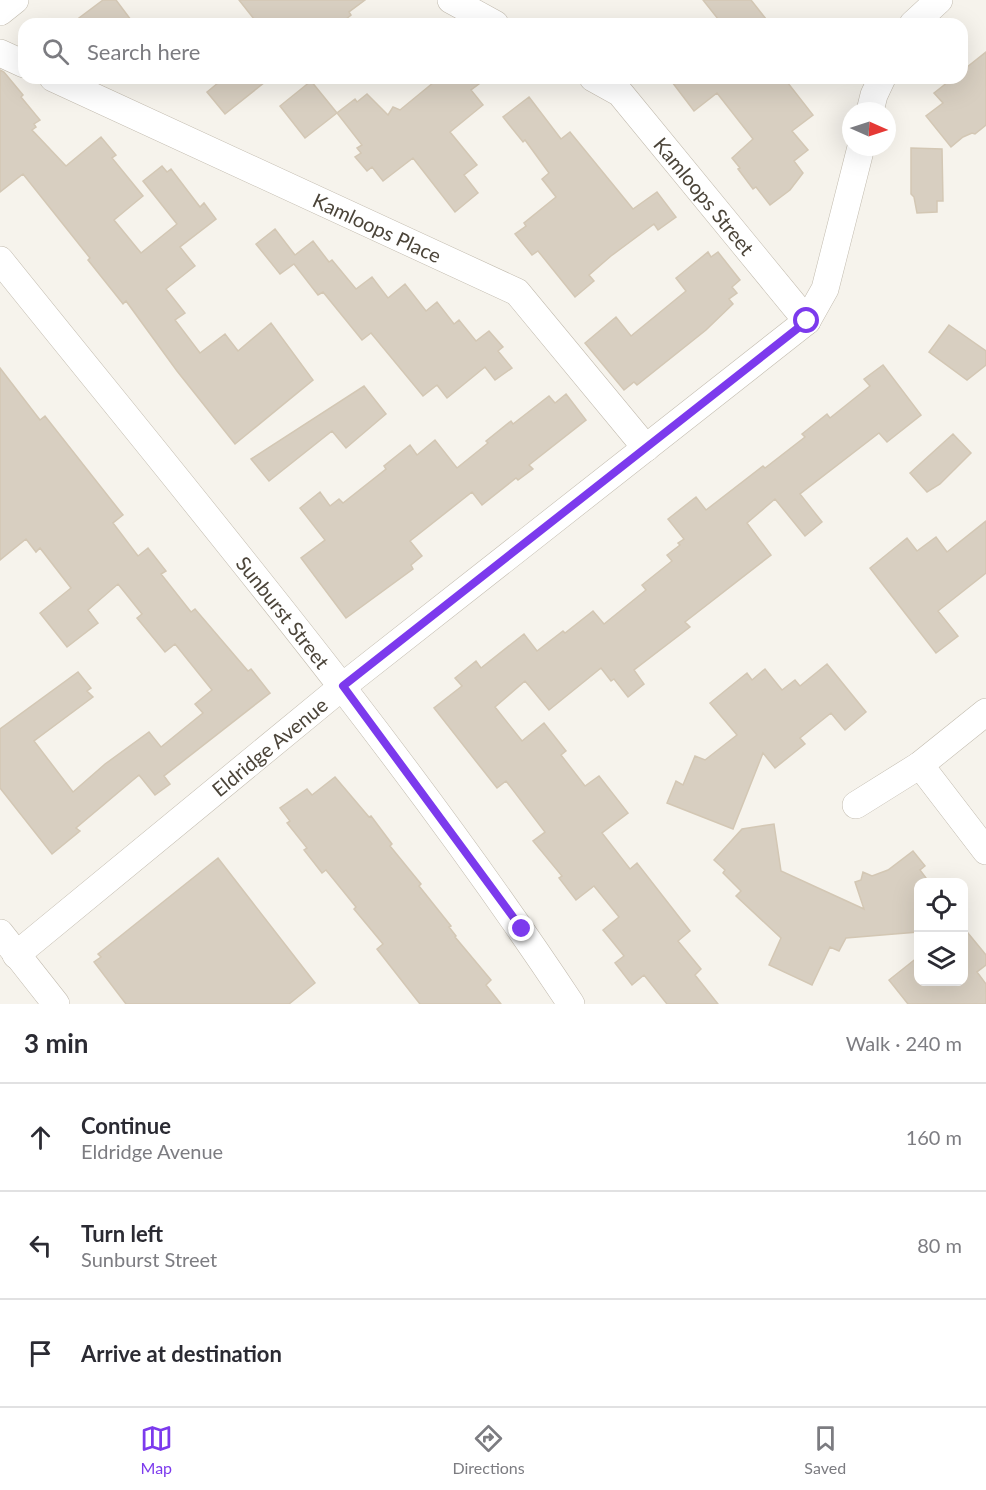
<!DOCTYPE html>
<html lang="en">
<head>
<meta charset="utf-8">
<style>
	:root { --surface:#fff; --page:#f2f2f3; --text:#2b2b33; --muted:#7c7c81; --line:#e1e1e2; --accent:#7c3aed }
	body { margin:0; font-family:Lato,sans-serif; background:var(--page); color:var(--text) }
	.controls { position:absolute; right:18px; bottom:18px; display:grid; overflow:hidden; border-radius:12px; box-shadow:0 6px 24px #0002 }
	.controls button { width:54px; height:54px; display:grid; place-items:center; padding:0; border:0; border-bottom:2px solid var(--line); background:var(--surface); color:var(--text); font:30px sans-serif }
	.compass { position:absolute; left:842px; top:102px; width:54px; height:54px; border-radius:50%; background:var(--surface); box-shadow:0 6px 24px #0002; rotate:93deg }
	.stop { position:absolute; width:18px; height:18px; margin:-14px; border:4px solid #7c3aed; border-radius:50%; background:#fff }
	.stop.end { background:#7c3aed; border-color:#fff; box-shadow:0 2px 6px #0008 }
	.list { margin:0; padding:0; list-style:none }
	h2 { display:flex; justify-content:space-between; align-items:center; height:78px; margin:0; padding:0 24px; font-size:26px }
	h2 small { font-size:20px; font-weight:400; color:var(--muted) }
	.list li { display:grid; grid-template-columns:39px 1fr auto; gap:18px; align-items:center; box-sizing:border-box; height:108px; padding:0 24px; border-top:2px solid var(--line) }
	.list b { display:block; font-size:22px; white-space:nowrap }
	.list p { margin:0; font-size:20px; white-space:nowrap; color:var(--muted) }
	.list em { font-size:20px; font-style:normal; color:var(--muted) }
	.icon { flex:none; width:33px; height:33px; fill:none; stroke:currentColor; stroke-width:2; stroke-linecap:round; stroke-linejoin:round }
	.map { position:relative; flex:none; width:986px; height:1004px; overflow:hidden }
	.search { position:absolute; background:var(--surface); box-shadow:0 6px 24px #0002; left:18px; right:18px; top:18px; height:66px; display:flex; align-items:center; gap:15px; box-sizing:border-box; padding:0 21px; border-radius:18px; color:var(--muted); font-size:22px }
	.sheet { height:402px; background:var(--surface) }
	nav { display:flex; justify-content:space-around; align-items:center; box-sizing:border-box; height:84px; border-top:2px solid var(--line); background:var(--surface); font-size:16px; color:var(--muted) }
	nav a { display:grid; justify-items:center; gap:3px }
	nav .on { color:var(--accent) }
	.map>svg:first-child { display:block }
</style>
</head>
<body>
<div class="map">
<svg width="986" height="1004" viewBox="0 0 986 1004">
	<rect width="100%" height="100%" fill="#f6f3ec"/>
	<path fill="#d8cfc1" stroke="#d3c7b4" stroke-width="1.5" d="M103,0H116L134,24H71Z
		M239,0H365L349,12L351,15L340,24H258Z
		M703,0H751L770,24H722Z
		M986,52V125L975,134L972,133L963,137L951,147L926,116L943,103L934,93L953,78H962V71Z
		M0,70L4,72L23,95L21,97L40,120L34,124L36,127L32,130L66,166L101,137L116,155L112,158L143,196L114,220L141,253L177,224L143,181L162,166L167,172L171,169L200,207L204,203L216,219L180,247L195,266L166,289L185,313L175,320L200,353L225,334L238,351L271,323L313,380L235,444L177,371L126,301L123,304L88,260L90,258L23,174L0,192Z
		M224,78H270L225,114L207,92Z
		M439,78H487L471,90L483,105L450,132L477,165L464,175L478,193L455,212L413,158L383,181L372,167L367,171L355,157L361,153L357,148L362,145L337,113L355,99L357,102L367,94L388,115L393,107L400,110Z
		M669,78H784L813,115L792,131L808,150L794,161L803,173L790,190L770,205L756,187L753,189L738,169L740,168L732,158L753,139L717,93L694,111Z
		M311,81L337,113L305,138L280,106Z
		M529,97L561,139L570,132L633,209L657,192L676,217L658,230L654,224L611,256L589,275L594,281L575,297L538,251L532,255L515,234L526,226L524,223L556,197L542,179L549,173L525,140L523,142L503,117Z
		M911,148L942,149L943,201H937V212L917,213L914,197L911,194Z
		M275,229L295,255L313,241L329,262L332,260L356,289L372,277L388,298L405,284L426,311L437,302L454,324L459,320L476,341L489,331L503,347L498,351L512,368L495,380L485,367L447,398L437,385L423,396L371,333L362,340L323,292L318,295L294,264L280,274L256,244Z
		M708,252L711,257L718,252L740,280L732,287L737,293L729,299L733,304L706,330L637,385L634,382L624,390L585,343L616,317L631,336L686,291L676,278Z
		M949,325L986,351V365L967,380L929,352Z
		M883,365L921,415L887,442L879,433L800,494L822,522L805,536L775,499L747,523L771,555L685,622L690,627L634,670L644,684L628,697L614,679L611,681L601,668L549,710L525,681L495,707L522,741L544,723L566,751L561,755L585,786L599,776L628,813L602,833L630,869L637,863L690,931L678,941L701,969L695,975L718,1004H667L644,975L632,985L615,963L624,956L603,930L619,917L594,886L576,900L559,878L562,876L533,841L545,832L506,781L497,788L434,708L462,686L455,678L476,661L481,668L524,634L537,651L563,631L565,633L593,611L604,624L646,590L642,585L672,561L667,555L680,545L678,543L684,539L668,519L696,497L706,510L763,466L765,468L805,437L802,434L827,414L830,418L870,386L864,379Z
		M0,368L40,420L45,416L123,515L113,523L138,556L148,548L166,571L161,574L191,612L195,609L248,671L251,669L270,693L164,776L170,784L155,795L139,775L76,828L80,831L52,854L0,788V729L78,672L91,688L87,691L93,697L34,741L73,792L105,764L149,732L161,747L203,713L195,704L212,690L175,644L165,652L137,618L142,614L118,584L88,610L98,623L67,647L40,613L71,588L40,548L36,552L26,539L0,560Z
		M364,386L386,414L346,448L332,431L269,481L251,459Z
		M566,394L586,420L529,465L533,469L518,480L516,478L482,505L472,492L410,541L422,556L411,565L413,569L346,618L301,558L325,540L300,508L320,492L330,506L339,499L343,503L386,469L384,466L410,445L417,455L435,440L457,468L488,443L486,441L511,421L513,424L549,396L555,403Z
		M953,434L971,453L940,484L927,492L910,473Z
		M986,521V573L938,611L958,636L936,653L870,568L907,538L917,551L936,537L947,552Z
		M827,664L866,712L845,730L831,713L800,738L805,744L775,768L763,753L733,829L667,803L676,781L683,785L695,756L705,760L737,735L710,703L747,673L752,680L765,669L782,690L795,680L800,686Z
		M335,777L369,817L371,816L392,844L390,846L421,884L419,886L451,926L449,927L456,936L455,937L491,980L486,985L501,1004H420L377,949L383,944L354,909L356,907L326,870L322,873L304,850L307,848L287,823L290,821L280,808L307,789L312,795Z
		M774,824L781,871L864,909L855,882L861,880L863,872L872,876L888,870L913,851L925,866L920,870L929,882H918V932L846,938L839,951L830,947L812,985L769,965L781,938L736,896L741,891L723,873L725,870L714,860L742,829Z
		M218,858L315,983L289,1004H126L94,962L101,957L98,954Z
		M963,927L986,955V965L977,972L986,984V1004H908L889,980L918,957V981H963Z"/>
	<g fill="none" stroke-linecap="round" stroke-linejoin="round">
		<g stroke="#c2bbae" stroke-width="28">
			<g id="minor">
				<path d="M451,0L495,24"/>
				<path d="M0,12L15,0"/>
				<path d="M913,24L939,0"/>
				<path d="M0,53L24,64"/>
				<path id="s1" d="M53,78L517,292L646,448"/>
				<path id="s2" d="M593,78L620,93L807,321"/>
				<path d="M870,111L874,95L882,78"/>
				<path id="s3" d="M0,260C196,504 398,743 571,1004"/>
				<path d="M920,765L986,851"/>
				<path d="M856,805L920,765L986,712"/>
				<path d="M0,933L56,1004"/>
				<path id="s4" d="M16,955L343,686L807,321L825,289L861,147"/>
			</g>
		</g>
		<use href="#minor" stroke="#fff" stroke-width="27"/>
	</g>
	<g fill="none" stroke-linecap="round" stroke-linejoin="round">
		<path stroke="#7c3aed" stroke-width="8" d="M522,929L343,686L807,321"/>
	</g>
	<g text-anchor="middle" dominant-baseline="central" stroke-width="5" stroke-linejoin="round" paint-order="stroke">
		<g font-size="20" fill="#4b4439" stroke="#fff">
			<text stroke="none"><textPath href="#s2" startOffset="164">Kamloops Street</textPath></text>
			<text stroke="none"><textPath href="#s1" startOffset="357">Kamloops Place</textPath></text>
			<text stroke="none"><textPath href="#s3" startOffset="452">Sunburst Street</textPath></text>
			<text stroke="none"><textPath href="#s4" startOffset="328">Eldridge Avenue</textPath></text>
		</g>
	</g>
</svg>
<div class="controls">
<button><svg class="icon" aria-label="locate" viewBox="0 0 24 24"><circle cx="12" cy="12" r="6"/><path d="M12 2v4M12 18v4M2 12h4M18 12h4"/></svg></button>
<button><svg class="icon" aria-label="layers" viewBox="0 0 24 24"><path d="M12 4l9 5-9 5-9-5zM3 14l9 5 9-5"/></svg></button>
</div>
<svg class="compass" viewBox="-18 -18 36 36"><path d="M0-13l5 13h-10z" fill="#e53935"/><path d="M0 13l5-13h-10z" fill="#7c7c81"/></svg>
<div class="stop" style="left:807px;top:321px"></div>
<div class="stop end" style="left:522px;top:929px"></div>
<div class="search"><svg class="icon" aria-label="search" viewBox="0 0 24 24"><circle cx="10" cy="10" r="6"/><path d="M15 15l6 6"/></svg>Search here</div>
</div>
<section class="sheet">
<h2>3 min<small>Walk · 240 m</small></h2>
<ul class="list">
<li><svg class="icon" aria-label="ahead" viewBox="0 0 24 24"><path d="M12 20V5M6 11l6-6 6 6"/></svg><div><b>Continue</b><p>Eldridge Avenue</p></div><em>160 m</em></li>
<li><svg class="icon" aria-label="left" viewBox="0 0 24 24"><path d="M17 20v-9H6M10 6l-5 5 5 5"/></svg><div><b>Turn left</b><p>Sunburst Street</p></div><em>80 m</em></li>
<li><svg class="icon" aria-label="arrive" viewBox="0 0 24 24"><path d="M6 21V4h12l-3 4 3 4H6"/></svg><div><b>Arrive at destination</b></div></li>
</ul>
</section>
<nav>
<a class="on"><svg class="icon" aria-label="map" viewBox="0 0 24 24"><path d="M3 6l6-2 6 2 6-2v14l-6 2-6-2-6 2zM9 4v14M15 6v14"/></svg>Map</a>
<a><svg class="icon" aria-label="directions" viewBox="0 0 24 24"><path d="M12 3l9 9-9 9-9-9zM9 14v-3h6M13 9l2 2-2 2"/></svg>Directions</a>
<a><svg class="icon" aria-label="saved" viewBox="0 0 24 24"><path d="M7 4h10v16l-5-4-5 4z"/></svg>Saved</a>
</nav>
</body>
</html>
